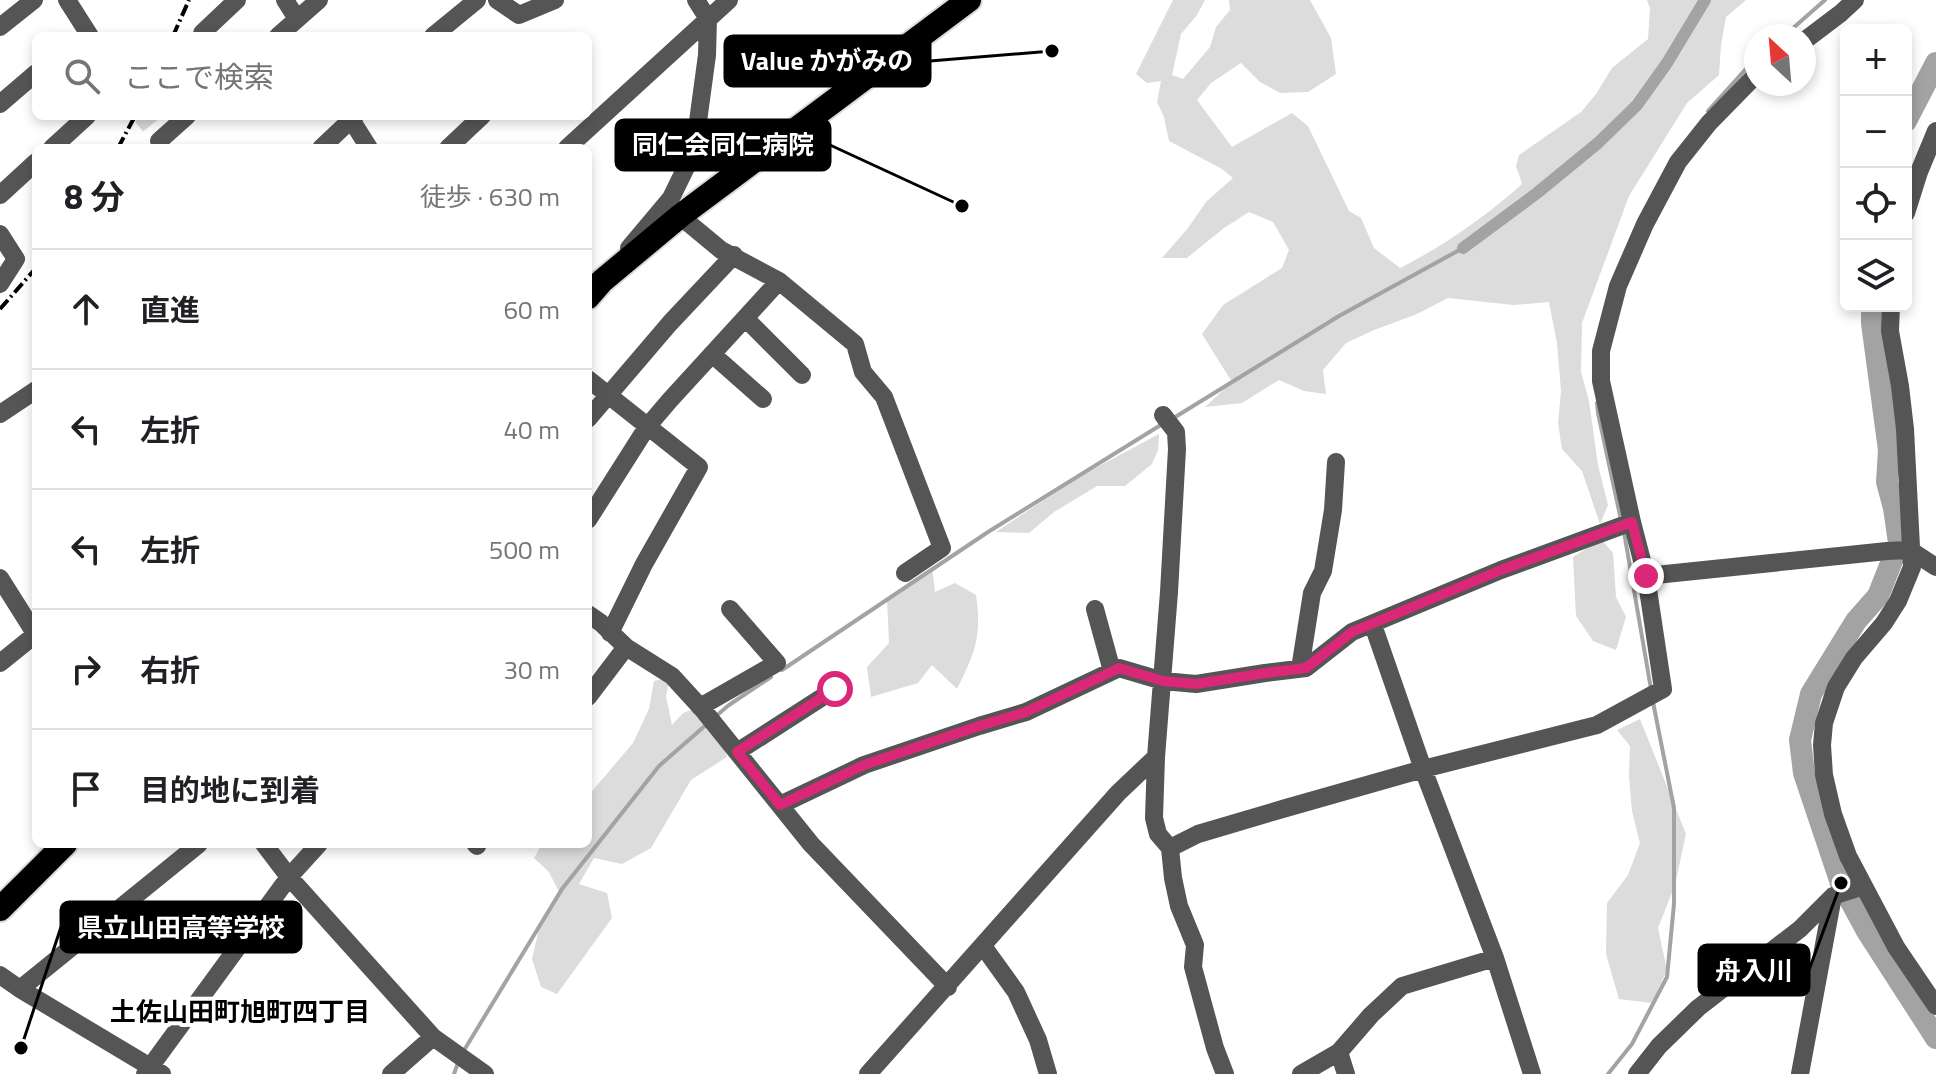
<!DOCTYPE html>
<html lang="ja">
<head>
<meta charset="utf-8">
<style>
	:root { --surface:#fff; --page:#f6f6f6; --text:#202124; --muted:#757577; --line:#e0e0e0 }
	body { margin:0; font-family:"Titillium Web","Noto Sans JP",sans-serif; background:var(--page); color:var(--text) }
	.controls { position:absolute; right:24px; top:24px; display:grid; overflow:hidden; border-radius:12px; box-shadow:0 4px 12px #0003 }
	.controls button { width:72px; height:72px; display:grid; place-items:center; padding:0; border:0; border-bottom:2px solid var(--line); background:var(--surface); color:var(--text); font:40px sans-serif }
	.compass { position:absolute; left:1744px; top:24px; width:72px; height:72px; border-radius:50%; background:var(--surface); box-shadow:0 4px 12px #0003; rotate:334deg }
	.stop { position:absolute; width:24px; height:24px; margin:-18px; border:6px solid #db2777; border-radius:50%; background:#fff }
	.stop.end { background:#db2777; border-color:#fff; box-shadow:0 2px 8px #0008 }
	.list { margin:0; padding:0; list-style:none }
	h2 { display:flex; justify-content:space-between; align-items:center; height:104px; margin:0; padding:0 32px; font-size:34px }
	h2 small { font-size:26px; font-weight:400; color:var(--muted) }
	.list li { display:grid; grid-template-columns:52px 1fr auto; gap:24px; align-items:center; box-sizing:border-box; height:120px; padding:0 32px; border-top:2px solid var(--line) }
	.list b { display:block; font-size:30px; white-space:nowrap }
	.list em { font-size:26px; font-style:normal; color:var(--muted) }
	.icon { flex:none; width:44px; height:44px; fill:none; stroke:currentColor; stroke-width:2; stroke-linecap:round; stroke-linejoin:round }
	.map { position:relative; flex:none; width:1936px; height:1074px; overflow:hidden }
	.search { position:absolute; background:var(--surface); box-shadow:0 4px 12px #0003; left:32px; top:32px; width:560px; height:88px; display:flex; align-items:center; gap:20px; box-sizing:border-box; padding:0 28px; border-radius:12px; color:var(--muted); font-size:30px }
	.panel { position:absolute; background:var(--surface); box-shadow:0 4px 12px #0003; left:32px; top:144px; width:560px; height:704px; border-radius:12px }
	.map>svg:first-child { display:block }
</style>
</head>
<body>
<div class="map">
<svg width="1936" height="1074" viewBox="0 0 1936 1074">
	<rect width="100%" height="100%" fill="#fff"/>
	<path fill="#dcdcdc" d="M1173,0H1205L1197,15L1181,34L1172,75L1183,79L1210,47L1216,27L1230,10L1229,0H1310L1331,38L1336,74L1308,92L1280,93L1260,82L1241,63L1211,83L1197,100L1232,147L1292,113L1308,126L1349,211L1361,218L1374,248L1400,268C1445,245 1485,217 1522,184L1516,166L1519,155L1581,112L1596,94L1612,68L1648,39L1650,8L1647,0H1746L1726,17L1721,45L1719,75L1687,103L1629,196L1582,323L1581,372L1589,401L1598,465L1608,505L1600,524L1582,471L1562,449L1558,423L1561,391L1557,343L1549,302L1514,305L1448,298L1417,314L1374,330L1346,343L1323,370L1326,394L1304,391L1279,380L1242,403L1205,407L1232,382L1202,334L1223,305L1282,268L1289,250L1273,222L1249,212L1224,228L1187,258H1162L1188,228L1206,202L1233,178L1222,169L1169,141L1164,117L1157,102L1161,81L1147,83L1136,74Z
		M1159,434L1158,450L1152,464L1125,486H1097L1054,512L1029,533L996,532L1075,479Z
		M1601,539L1613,553L1616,597L1626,617L1616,650L1593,641L1576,616L1573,557Z
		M932,567L935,592L955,583L976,595C982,636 975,653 957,689L932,665L918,683L871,697L867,667L889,643L887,600L911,581Z
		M670,677L666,696L672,725L683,713L703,705L723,732L727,757L691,780L651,848L622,864L594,858L579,884L607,893L612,918L557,994L541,987L532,959L539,929L559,892L549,872L534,858L542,844H588V796L633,743L649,709L654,681Z
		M1640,719L1686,834L1675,885L1658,928L1667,970L1652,1003L1619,999L1606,954L1607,903L1628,875L1640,843L1632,811L1629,777L1630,746L1617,730Z"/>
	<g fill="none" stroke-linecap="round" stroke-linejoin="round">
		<path stroke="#a3a3a3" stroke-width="4" d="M1784,36L1825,0
			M1708,111L1744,71L1756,60
			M1597,403L1598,413L1621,520
			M1172,419L1339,316L1463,248
			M1624,532L1651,689
			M782,670L988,532L1164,423
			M716,716L729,705L771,677
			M463,1052L562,889L659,766L707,724
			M454,1074L459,1060
			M1608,1074L1632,1044L1667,977L1674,904V808L1653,702"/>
		<path stroke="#a3a3a3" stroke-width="12" d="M1463,248L1537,193L1598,143L1637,105L1667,63L1705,0"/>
		<path stroke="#a3a3a3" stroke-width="22" d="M1906,121L1936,63
			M1872,306V323L1889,450L1887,482L1894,508L1899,543L1878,596L1856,621L1811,694L1800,740L1804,773L1841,883L1867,931L1936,1038"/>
		<path stroke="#d9d9d9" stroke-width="18" stroke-dasharray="18 9" stroke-linecap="butt" d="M142,116L150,126"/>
		<g stroke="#dbdbdb" stroke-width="28">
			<path id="highway" d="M588,297L602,281L680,216L969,0
				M0,909L65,844"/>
		</g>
		<path stroke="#555" stroke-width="18" d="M67,0L90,36
			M285,0L297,19
			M497,0L519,15L555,0
			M0,27L34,0
			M202,33L237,0
			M278,36L319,0
			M433,36L477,0
			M1804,41L1841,13L1855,0
			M0,104L36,73
			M352,121L369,148
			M159,141L187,116
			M52,148L87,116
			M321,148L355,116
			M448,148L482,116
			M567,148L729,0
			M0,195L36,162
			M1906,213L1919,172L1936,131
			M680,216L721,250L779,281L855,344L863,372L884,397L942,548L905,573
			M0,234L16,259L0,284
			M629,248L671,198L694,151L707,55L708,19L696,0
			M1891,306L1890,331L1900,386L1905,429L1912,567L1898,601L1884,623L1854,658L1836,687L1824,723L1822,745L1824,775L1833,814L1848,856L1896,947L1936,1006
			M745,318L802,375
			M712,354L763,399
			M588,379L699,467L644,564L610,633
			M0,414L36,390
			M1163,415L1176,432L1177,449L1169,592L1156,757L1154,818L1158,834L1170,848L1198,834L1286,808L1423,769L1597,725L1663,689L1646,576
			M588,419L670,323L734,255
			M588,520L647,427L670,400L779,281
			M1632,522L1601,381V351L1618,286L1645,224L1678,162L1709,123L1756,75
			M0,578L36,635
			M1095,609L1112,671
			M588,614L601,623L626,647L672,676L704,711L811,844L948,987
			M1373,625L1423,769L1495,958L1532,1074
			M0,663L36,634
			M1300,669L1312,593L1323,571L1333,510L1336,462
			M588,697L626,647
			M700,707L777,663L730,609
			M737,752L835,689
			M780,805L864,765L979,726L1026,712L1119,668L1163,681L1196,684L1265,673L1306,668L1352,632L1501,570L1632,522L1646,576L1887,551L1910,550L1936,567
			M264,844L289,877L433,1037L485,1074
			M475,844L477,846L478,844
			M1170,848L1173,878L1179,906L1195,945L1193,967L1215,1048L1225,1074
			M983,946L1016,992L1038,1040L1048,1074
			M0,975L20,989L162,1074
			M20,989L199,844
			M1339,1052L1346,1074
			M145,1074L289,877L319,844
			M391,1074L433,1037
			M868,1074L1118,793L1156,757
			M1301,1074L1339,1052L1371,1015L1402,986L1495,958
			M1637,1074L1659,1046L1698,1008L1800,929L1833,896L1864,886
			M1800,1074L1833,896"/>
		<use href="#highway" stroke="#000" stroke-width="24"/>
		<path stroke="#000" stroke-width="4" stroke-dasharray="12 4 2 4" stroke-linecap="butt" d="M173,36L189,0
			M118,148L135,116
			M0,309L36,268"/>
	</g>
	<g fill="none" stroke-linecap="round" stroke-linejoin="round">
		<path stroke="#db2777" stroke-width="10" d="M835,689L737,752L780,805L864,765L979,726L1026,712L1119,668L1163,681L1196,684L1265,673L1306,668L1352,632L1501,570L1632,522L1646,576"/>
	</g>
	<g text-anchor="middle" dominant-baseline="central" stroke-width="8" stroke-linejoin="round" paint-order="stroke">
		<g font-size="26" font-weight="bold" fill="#000" stroke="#fff">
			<text x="240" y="1011">土佐山田町旭町四丁目</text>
		</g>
	</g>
	<path fill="none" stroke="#000" stroke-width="3" d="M1052 51L930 61M962 206L830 145M21 1048L61 927M1841 883L1809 970"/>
	<g fill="#000" stroke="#fff" stroke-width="3">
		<circle cx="1052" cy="51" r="8"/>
		<circle cx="962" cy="206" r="8"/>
		<circle cx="21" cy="1048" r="8"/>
		<circle cx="1841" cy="883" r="8"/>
	</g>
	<g fill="#000" stroke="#000" stroke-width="3">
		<rect x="725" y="36" width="205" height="50" rx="8"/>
		<rect x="616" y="120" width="214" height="50" rx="8"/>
		<rect x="61" y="902" width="240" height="50" rx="8"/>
		<rect x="1699" y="945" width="110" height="50" rx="8"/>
	</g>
	<g font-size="26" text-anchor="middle" font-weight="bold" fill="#fff">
		<text x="827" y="70">Value かがみの</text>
		<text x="723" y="154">同仁会同仁病院</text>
		<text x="181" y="937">県立山田高等学校</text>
		<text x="1754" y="980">舟入川</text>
	</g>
</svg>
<div class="controls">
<button>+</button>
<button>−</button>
<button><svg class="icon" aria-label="locate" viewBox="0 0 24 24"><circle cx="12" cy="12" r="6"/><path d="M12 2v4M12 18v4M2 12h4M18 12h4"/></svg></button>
<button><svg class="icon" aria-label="layers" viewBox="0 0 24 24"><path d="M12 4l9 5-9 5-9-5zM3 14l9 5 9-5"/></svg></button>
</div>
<svg class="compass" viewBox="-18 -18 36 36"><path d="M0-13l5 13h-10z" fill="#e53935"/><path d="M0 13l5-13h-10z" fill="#757577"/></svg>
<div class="stop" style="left:835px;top:689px"></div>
<div class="stop end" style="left:1646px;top:576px"></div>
<div class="search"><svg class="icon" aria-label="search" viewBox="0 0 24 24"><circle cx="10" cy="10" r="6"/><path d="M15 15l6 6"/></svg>ここで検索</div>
<section class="panel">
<h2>8 分<small>徒歩 · 630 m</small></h2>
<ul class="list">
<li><svg class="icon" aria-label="ahead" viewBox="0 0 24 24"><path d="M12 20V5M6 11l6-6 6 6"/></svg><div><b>直進</b></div><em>60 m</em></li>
<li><svg class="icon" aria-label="left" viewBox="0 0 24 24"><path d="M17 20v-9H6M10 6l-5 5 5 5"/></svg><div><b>左折</b></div><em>40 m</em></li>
<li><svg class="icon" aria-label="left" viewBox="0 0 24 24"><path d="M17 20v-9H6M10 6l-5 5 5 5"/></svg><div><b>左折</b></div><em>500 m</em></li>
<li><svg class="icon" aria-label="right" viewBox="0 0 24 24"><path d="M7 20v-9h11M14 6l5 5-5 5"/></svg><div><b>右折</b></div><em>30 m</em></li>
<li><svg class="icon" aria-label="arrive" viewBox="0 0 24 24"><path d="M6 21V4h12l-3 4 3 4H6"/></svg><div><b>目的地に到着</b></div></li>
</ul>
</section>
</div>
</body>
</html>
